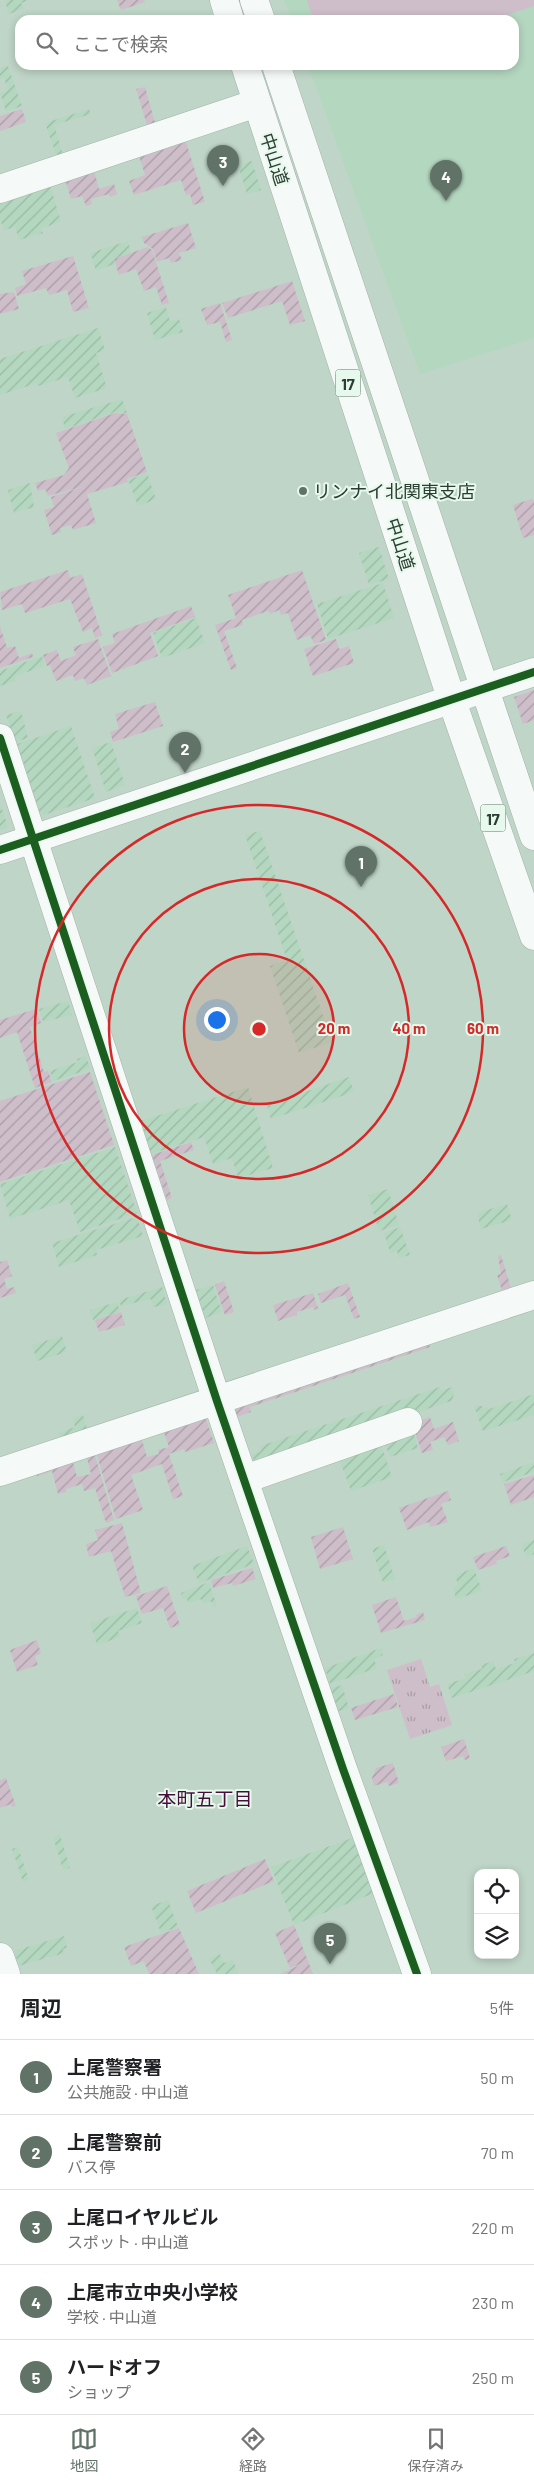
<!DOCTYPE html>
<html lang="ja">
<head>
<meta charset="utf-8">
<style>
	:root { --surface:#fff; --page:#f2f2f2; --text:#202124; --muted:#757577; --line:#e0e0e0; --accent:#617267 }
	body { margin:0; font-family:Barlow,"Noto Sans JP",sans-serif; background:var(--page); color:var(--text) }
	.controls { position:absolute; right:15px; bottom:15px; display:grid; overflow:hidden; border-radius:10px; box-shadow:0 2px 8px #0003 }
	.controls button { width:45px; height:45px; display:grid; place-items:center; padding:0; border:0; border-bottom:1px solid var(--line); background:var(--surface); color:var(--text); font:25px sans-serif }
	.you { position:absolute; left:216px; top:1019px; width:18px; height:18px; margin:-12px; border:4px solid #fff; border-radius:50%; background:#1a73e8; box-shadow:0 0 0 8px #1a73e833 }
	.badge { display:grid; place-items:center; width:32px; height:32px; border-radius:50%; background:var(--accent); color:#fff; font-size:16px; font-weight:700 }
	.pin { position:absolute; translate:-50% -41px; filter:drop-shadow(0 1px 2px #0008) }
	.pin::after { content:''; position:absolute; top:26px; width:18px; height:15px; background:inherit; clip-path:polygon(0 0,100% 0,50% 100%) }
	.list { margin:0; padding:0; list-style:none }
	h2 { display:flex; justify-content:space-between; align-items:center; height:65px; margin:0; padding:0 20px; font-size:21px }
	h2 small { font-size:16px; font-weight:400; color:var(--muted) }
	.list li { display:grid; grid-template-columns:32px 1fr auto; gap:15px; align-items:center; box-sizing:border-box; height:75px; padding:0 20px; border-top:1px solid var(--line) }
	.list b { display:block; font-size:19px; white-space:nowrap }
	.list p { margin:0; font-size:16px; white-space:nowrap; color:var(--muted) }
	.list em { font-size:16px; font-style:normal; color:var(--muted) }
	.icon { flex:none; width:28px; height:28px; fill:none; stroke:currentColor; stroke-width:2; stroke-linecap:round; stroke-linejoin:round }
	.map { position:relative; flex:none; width:534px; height:1974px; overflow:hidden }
	.search { position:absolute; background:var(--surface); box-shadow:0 2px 8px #0003; left:15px; right:15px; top:15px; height:55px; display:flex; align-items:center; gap:12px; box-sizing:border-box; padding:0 18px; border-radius:15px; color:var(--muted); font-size:19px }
	.sheet { height:440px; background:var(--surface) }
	nav { display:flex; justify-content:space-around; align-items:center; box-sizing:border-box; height:70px; border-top:1px solid var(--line); background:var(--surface); font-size:14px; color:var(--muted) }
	nav a { display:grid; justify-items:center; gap:2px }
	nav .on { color:var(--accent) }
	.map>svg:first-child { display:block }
</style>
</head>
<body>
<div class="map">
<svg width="534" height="1974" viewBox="0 0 534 1974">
	<defs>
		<pattern id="industrial-furrows" width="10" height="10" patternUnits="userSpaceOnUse" patternTransform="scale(1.25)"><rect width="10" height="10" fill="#b4d7c0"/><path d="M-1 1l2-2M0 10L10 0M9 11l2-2" fill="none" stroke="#9bb9a5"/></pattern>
		<pattern id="grass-tufts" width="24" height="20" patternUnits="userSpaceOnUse" patternTransform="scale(1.25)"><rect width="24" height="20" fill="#cebeca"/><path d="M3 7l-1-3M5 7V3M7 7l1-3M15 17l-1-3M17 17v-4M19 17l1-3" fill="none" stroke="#a89ca5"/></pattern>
		<pattern id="garden-furrows" width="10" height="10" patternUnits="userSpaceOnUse" patternTransform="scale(1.25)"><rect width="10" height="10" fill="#cebeca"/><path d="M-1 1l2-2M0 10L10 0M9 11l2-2" fill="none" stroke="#a89ca5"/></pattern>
	</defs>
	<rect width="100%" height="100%" fill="#bfd5c7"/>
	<path fill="#b4d7c0" d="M284,0H534V338L420,374L308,65H514V20H292Z"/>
	<path fill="url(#industrial-furrows)" d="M9,0H29L21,3L24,9L9,14L5,1Z
		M8,66L22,106L6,111L0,93L8,90L4,78L0,79V68Z
		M89,109L91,114L54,125L63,155L57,157L45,123Z
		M252,161L261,190L247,194L238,165Z
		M50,185L61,222L41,228L43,233L19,240L15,227L4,230L0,219V199Z
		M128,241L131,253L113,259L115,264L96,270L90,253Z
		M166,307L170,321L179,319L183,332L155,340L147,313Z
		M98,328L105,350L96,353L107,388L75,398L68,377L38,386L37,383L0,395V359Z
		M122,399L127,413L115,412L65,429L62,417Z
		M147,473L156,499L138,506L128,480Z
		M30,483L34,507L14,513L8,490Z
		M379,547L389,579L369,585L359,553Z
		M383,583L394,618L328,639L317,604Z
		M196,618L205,643L162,658L153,633Z
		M42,656L45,666L15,676L16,681L0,686V671Z
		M21,711L28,738L15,742L6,715Z
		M71,726L95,798L44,815L40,813L17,744Z
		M111,742L125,785L106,792L92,748Z
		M0,803L8,827L0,830Z
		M260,831L332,1042L299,1053L270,966L287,960L245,835Z
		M68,1001L72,1015L43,1022L39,1009Z
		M86,1056L90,1069L53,1081L50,1071L78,1062L77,1059Z
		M349,1077L354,1092L271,1119L267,1105Z
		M248,1087L273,1168L238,1178L232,1158L213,1164L204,1137L151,1154L141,1121Z
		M115,1147L137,1213L80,1232L69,1200L10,1219L0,1184Z
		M388,1189L399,1225L379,1231L368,1195Z
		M507,1204L512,1220L481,1229L477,1213Z
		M137,1217L143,1236L96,1250L97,1255L59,1267L52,1243Z
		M400,1227L410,1255L399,1258L397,1251L390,1253L384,1233Z
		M213,1285L222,1312L205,1318L196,1290Z
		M162,1287L167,1304L154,1307L151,1299L121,1306L119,1300Z
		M117,1302L120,1312L93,1320L90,1310Z
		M62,1336L67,1352L37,1361L32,1345Z
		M440,1387L441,1391L452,1387L454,1395L451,1401L262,1464L254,1461L252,1454L261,1451L260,1446Z
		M534,1394V1415L483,1431L474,1406L478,1405L489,1409Z
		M83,1415L88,1432L60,1440L58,1433L75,1427L73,1418Z
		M413,1431L418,1448L390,1457L384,1441Z
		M381,1444L392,1477L351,1491L339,1458Z
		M534,1462V1472L503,1482L500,1474Z
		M534,1540V1554L526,1557L522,1544Z
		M384,1545L395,1579L383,1583L372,1549Z
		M247,1546L254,1564L199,1583L192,1566Z
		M474,1568L482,1591L456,1599L453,1587L458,1585L455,1575Z
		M209,1582L217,1606L213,1607L211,1601L203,1604L201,1599L188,1603L187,1598L183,1599L181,1593Z
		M137,1608L142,1623L118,1631L120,1637L97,1645L90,1623Z
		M381,1648L383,1655L374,1659L377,1668L330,1684L325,1668Z
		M534,1653V1671L452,1698L447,1684L466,1678L464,1674L482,1669L481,1665L493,1661L496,1669L515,1663L514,1659Z
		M342,1685L349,1708L336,1712L329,1689Z
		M60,1835L70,1868L63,1870L53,1837Z
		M355,1837L374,1893L294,1925L271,1867Z
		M18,1847L29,1880L23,1882L12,1849Z
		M168,1900L178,1927L161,1933L151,1906Z
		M64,1936L67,1948L63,1949L64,1953L19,1966L14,1951Z
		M220,1954L224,1963L233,1960L238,1974H217L209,1959Z"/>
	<path fill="url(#grass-tufts)" d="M421,1659L430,1687L439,1684L452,1725L410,1739L387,1670Z"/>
	<path fill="url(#garden-furrows)" d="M117,0H144L145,2L121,10Z
		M145,87L155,123L147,125L136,89Z
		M22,109L26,122L0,131V116Z
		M185,139L205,202L193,205L190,194L186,195L181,180L134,195L129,181L145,175L138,153Z
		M93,167L99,189L114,184L117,194L110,197L109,194L91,199L92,204L86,206L82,196L71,199L64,176Z
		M188,223L196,248L179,253L182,260L171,263L169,258L157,262L153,249L144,243L142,237Z
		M148,247L152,250L169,303L162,305L156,287L144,291L136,269L119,275L114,259Z
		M73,256L89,308L73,312L67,290L49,295L46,288L17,296L15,288L26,284L22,271Z
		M292,281L305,321L290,325L282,301L228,318L222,303Z
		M14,292L19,309L0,314V294Z
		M220,303L232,340L226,342L220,322L207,325L201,309Z
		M115,413L127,414L147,472L127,479L128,482L87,494L96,523L73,530L71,525L60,528L61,532L52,535L44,510L54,507L51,497L85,486L48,496L45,489L38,491L35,483L64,475L69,468L56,433Z
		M532,499L534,501V535L523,538L513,505Z
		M68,570L70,578L82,574L102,635L95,638L92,628L83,632L70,599L25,613L22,604L2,610L0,592Z
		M302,570L326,640L314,644L310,635L297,640L288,613L281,615L279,610L270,614L268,611L242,620L243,625L224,631L237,668L231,670L215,625L236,618L228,595Z
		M191,606L195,617L150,633L158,656L112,673L103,647L115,643L112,634Z
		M0,626L7,648L15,646L19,658L32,653L33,657L0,668Z
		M98,639L111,676L87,685L84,678L75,681L73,675L56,681L50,665L47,666L43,655L57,650L61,661L76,655L73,647Z
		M336,639L339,649L349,646L354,663L313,676L304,649Z
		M534,690V720L523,724L514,697Z
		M155,702L163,726L113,742L110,732L119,729L115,714Z
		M36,1009L41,1023L30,1027L44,1072L48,1071L52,1082L35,1088L17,1032L0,1038V1020Z
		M90,1072L114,1145L0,1182V1101Z
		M191,1142L194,1150L160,1161L172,1198L167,1200L152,1155Z
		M501,1255L511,1288L502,1290L497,1275L501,1274L498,1256Z
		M7,1260L12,1276L4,1279L7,1289L14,1287L16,1293L0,1298V1262Z
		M224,1281L234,1312L225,1315L215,1285Z
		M348,1283L360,1317L354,1319L345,1295L321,1303L318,1294Z
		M313,1293L318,1308L314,1310L313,1307L297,1312V1315L278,1321L273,1305Z
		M121,1312L125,1325L99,1332L95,1320Z
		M427,1339L430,1347L250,1407L251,1412L237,1417L233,1403Z
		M204,1413L214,1443L185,1452L184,1449L169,1454L183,1496L173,1499L162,1464L131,1475L143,1510L116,1519L95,1449L140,1433L147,1457L159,1454L158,1450L169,1447L162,1427Z
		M430,1417L434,1429L453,1422L459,1441L448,1445L444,1437L430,1442L433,1450L422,1453L412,1423Z
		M94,1452L114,1520L106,1523L95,1488L84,1491L82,1484L66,1489V1492L58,1494L52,1471L37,1476L35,1470L72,1459L77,1477L91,1474L86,1454Z
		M534,1475V1497L511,1505L504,1484Z
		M448,1491L451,1500L441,1504L448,1522L430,1527L429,1522L407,1530L399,1508Z
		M122,1523L141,1593L125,1597L111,1551L89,1557L86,1544L98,1540L95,1530Z
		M343,1527L353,1559L320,1569L311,1537Z
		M506,1546L510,1556L496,1561L497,1564L478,1570L473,1557Z
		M252,1568L256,1579L233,1586L232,1583L213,1588L211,1580Z
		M167,1586L180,1625L170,1628L163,1608L142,1614L136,1596Z
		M396,1597L404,1621L417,1617L416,1615L423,1612L425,1620L381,1633L372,1605Z
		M37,1640L41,1654L35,1656L38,1665L17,1672L10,1650Z
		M394,1694L398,1707L355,1720L351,1708Z
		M464,1739L470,1758L465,1760L463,1756L446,1761L441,1747Z
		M393,1763L399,1783L389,1786L387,1782L374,1786L372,1778L376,1768Z
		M6,1778L16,1806L12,1807L11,1804L0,1808V1780Z
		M265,1859L274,1881L196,1913L187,1891Z
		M294,1925L308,1961L290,1968L275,1933Z
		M179,1928L199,1974H149L144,1961L131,1966L124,1947Z
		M308,1961L313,1974H280Z"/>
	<path fill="#cebeca" d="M307,0H534V6L492,20H313Z"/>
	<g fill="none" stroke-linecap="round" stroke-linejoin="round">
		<g stroke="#a2b3a8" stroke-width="29">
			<path id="street" d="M0,189L257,103
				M0,738L217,1401L343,1769L417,1974
				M0,1472L534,1295
				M245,1479L408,1422
				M0,1957L6,1974"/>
		</g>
		<g stroke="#a2b3a8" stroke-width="29">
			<path id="secondary" d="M0,850L534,672"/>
		</g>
		<g stroke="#a2b3a8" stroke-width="29">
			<path id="highway" d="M224,0L230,20
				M254,0L261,20
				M245,65L452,701L534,936
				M276,65L534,836"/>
		</g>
		<use href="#street" stroke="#f5f9f7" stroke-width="28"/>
		<use href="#secondary" stroke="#f5f9f7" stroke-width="28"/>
		<use href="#highway" stroke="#f5f9f7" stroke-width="28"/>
		<g stroke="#e6f9ec" stroke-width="11">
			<path id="cycleway" d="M0,738L217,1401L343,1769L417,1974
				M0,850L534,672"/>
		</g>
		<use href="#cycleway" stroke="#1b5e20" stroke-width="8"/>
	</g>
	<circle cx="259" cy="1029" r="75" fill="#d62828" fill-opacity=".12"/>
	<g fill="none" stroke="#d62828" stroke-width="2.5">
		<circle cx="259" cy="1029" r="75"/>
		<circle cx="259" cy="1029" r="150"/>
		<circle cx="259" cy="1029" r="224"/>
	</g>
	<circle fill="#617267" stroke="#e6f9ec" stroke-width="2" cx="303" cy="491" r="5"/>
	<g text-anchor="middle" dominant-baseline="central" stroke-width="4" stroke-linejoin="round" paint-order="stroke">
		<g fill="#e6f9ec" stroke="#65756a" stroke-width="1">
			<rect x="335.5" y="369.5" width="25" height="27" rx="4"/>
			<rect x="480.5" y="804.5" width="25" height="27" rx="4"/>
		</g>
		<g font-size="16" font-weight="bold" fill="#2e3d33">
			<text x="348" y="383">17</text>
			<text x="493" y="818">17</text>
		</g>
		<g font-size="18" fill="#2e3d33" stroke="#e6f9ec">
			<text transform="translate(275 159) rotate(72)">中山道</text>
			<text transform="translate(401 544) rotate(72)">中山道</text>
		</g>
		<g font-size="18" fill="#2e3d33" stroke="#e6f9ec" text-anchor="start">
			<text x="313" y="491">リンナイ北関東支店</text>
		</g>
		<g font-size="19" fill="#460f3b" stroke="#e6f9ec">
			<text x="205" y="1798">本町五丁目</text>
		</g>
	</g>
	<circle cx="259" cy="1029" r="8" fill="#d62828" stroke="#e6f9ec" stroke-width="2.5"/>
	<g font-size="15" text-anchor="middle" font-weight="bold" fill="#d62828" stroke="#e6f9ec" stroke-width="4" stroke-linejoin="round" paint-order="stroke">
		<text x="334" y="1034">20 m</text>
		<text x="409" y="1034">40 m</text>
		<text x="483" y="1034">60 m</text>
	</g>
</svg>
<div class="controls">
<button><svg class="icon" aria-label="locate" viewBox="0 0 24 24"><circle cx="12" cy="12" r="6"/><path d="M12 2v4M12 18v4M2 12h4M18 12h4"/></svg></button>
<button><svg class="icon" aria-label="layers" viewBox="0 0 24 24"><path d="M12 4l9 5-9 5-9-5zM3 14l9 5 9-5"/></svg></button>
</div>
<div class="you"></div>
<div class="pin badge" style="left:361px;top:887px">1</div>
<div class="pin badge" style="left:185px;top:773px">2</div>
<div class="pin badge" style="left:223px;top:186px">3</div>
<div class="pin badge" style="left:446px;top:201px">4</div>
<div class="pin badge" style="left:330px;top:1964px">5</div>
<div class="search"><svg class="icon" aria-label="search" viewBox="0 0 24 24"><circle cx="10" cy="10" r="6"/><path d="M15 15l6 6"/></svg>ここで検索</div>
</div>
<section class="sheet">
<h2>周辺<small>5件</small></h2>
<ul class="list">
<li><span class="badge">1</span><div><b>上尾警察署</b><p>公共施設 · 中山道</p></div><em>50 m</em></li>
<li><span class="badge">2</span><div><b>上尾警察前</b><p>バス停</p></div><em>70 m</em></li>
<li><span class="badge">3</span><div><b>上尾ロイヤルビル</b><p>スポット · 中山道</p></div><em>220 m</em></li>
<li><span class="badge">4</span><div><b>上尾市立中央小学校</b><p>学校 · 中山道</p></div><em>230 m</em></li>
<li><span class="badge">5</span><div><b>ハードオフ</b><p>ショップ</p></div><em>250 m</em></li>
</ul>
</section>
<nav>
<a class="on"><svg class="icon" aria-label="map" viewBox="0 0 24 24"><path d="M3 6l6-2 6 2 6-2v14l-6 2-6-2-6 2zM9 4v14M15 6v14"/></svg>地図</a>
<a><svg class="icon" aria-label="directions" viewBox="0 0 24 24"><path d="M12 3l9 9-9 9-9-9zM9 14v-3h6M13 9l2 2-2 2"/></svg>経路</a>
<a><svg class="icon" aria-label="saved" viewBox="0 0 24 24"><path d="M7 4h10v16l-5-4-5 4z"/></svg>保存済み</a>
</nav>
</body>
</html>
